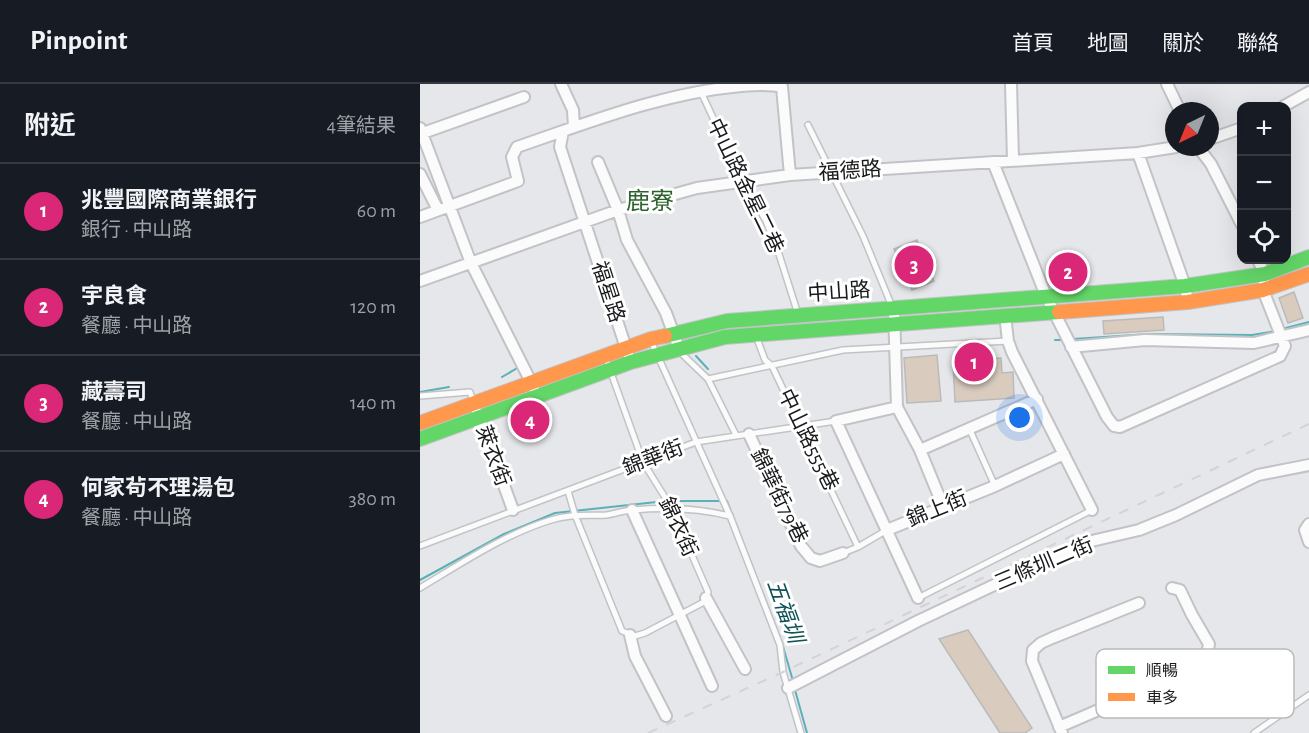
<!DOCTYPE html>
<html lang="zh-TW">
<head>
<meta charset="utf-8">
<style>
	:root { --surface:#171b24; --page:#242831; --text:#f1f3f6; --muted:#9ea1a6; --line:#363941; --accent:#db2777 }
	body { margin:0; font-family:"Alegreya Sans","Noto Sans TC",sans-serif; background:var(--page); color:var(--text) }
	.controls { position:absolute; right:18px; top:18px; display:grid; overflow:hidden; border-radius:12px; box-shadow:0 6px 24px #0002 }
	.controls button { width:54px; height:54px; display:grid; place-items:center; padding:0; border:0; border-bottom:2px solid var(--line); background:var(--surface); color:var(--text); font:30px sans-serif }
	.compass { position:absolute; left:745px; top:18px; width:54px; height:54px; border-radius:50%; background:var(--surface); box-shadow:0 6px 24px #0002; rotate:223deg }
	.you { position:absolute; left:600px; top:334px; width:21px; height:21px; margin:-15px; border:4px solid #fff; border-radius:50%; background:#1a73e8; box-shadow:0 0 0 9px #1a73e833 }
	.badge { display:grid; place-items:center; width:39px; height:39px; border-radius:50%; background:var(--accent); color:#fff; font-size:20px; font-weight:700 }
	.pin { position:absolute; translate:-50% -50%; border:3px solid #fff; box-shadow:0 2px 6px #0006 }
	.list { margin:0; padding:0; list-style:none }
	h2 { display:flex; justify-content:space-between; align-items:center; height:78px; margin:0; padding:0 24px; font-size:26px }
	h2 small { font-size:20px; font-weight:400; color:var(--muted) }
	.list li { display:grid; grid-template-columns:39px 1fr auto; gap:18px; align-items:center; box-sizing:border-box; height:96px; padding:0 24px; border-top:2px solid var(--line) }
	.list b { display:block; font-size:22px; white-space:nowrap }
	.list p { margin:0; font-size:20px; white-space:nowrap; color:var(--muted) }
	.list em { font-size:20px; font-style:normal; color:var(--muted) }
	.icon { flex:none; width:33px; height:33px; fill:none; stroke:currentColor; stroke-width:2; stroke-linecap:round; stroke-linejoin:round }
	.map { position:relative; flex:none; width:889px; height:649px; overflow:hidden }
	header { display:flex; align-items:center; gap:36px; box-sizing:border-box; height:84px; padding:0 30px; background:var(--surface); border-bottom:2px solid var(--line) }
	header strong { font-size:28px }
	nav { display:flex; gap:33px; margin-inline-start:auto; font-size:21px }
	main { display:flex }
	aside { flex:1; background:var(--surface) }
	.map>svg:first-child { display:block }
</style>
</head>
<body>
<header>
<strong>Pinpoint</strong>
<nav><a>首頁</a><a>地圖</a><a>關於</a><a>聯絡</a></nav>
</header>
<main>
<aside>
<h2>附近<small>4筆結果</small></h2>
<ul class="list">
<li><span class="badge">1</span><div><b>兆豐國際商業銀行</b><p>銀行 · 中山路</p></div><em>60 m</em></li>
<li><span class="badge">2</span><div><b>宇良食</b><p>餐廳 · 中山路</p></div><em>120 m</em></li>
<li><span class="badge">3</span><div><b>藏壽司</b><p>餐廳 · 中山路</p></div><em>140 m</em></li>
<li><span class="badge">4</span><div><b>何家茍不理湯包</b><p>餐廳 · 中山路</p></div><em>380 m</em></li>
</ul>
</aside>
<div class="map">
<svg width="889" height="649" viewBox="0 0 889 649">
	<rect width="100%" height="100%" fill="#e6e7ea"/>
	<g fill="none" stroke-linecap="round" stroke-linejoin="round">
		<path stroke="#5ab2b8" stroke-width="2" d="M862,245L889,238
			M653,255L730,250L832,251L857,247
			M635,256H644
			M276,272L288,285
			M82,293L99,283
			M0,308L29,303
			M0,496L84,450L135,429L246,417H307L357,546
			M362,559L373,597
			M375,606L387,649"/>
	</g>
	<path fill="#d9cbbe" stroke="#bbbabb" stroke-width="1.5" d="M497,156L514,197L492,206L474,165Z
		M874,208L883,234L868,239L859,214Z
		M743,233L744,246L684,250L683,237Z
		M517,271L521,317L487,319L484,274Z
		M581,274L582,289L593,288L594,314L535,318L533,277Z
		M548,546L612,644L605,649H580L519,555Z"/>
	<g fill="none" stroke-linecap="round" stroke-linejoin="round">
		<g stroke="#c2c3c6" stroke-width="8">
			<path id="lane" d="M281,8L322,96L346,137L358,167L378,230
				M388,41L443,152L473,225
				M336,252L345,276L352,282L438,463
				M231,257L310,432L360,561L363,588L381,649
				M260,266L263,271L288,295L316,351
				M288,295L423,266L588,257
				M0,312L50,308L54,319
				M549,344L575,402
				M148,407L155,431L202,547L215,552L225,549L284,518L288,508L251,423L223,378L185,272
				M0,462L276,358L416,337
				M423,469L438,463L467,446
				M0,504C42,479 85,450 131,436C150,430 167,432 186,431C195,430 204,426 213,426C247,423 277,424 310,432
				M498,514L672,426
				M834,649L889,611"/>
		</g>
		<g stroke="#c2c3c6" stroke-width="14">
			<path id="street" d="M141,0L153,26L154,43
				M591,0L593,76
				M747,0L760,27
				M864,22L889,8
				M0,44L51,179L114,304
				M143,47L140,63L208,270
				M3,49L104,13
				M790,55L822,44
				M778,63L791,80L822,141
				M718,69L765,202L768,218
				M178,78L198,126L207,156L246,229L259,265
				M573,78L626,212L687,333L694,342L700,343L860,272L865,262L843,206L845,190L838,176
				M0,90L18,126
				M0,133L98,97L92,73L97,63C170,38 243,9 321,2C334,1 351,0 362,3L370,91
				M0,197L198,126L277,104L370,91L718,69L756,63
				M474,226L477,323L500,366L523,422
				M585,231L588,257L592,268L672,426
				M651,263L725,256L834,259L889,246
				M477,323L416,337L498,514
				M57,328L93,426
				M329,350L381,462L391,474L400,477L423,469
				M500,366L617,315
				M212,426L292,602
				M889,440L885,446L889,458
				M467,446L575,402L644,370
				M286,514L325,585
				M210,551L215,572L246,632
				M368,604L498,537L663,459L719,446L756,431L838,391L889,381
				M639,643L774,585L786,576L789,560L772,531L760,506L752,504
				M642,649L612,577L613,566L621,559L632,554L719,519"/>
		</g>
		<g stroke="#c2c3c6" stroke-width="16">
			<path id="fast" d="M245,252L307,237L765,202L845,190L889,173
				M0,355L211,278L305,253L639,228"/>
		</g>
		<g stroke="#c2c3c6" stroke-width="16">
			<path id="slow" d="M639,228L768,218L843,206L889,190
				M0,339L231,255L245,252"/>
		</g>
		<use href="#lane" stroke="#fbfbfc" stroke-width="5"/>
		<use href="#street" stroke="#fbfbfc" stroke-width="10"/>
		<use href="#fast" stroke="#63d668" stroke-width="14"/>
		<use href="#slow" stroke="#ff974d" stroke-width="14"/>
		<path stroke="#d3d3d4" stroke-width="2" stroke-dasharray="10 10" stroke-linecap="butt" d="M228,649L363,588L889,340"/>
	</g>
	<g text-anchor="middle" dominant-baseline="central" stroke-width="6" stroke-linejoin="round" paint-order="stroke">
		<g font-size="21" fill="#191a1c" stroke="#fff">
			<text transform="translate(430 87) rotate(-4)">福德路</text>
			<text transform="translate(325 102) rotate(64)">中山路金星二巷</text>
			<text transform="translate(188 208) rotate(72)">福星路</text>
			<text transform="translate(419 208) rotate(-4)">中山路</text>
			<text transform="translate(388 356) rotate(64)">中山路555巷</text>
			<text transform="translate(73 372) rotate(70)">萊衣街</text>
			<text transform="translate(233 374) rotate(-21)">錦華街</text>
			<text transform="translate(359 412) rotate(64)">錦華街79巷</text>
			<text transform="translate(517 425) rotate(-22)">錦上街</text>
			<text transform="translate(258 443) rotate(65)">錦衣街</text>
			<text transform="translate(624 480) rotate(-23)">三條圳二街</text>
		</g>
		<g font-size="22" font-style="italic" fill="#105256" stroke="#fff">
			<text transform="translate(365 527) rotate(70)">五福圳</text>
		</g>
		<g font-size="24" fill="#2e622d" stroke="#fff">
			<text x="230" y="118">鹿寮</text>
		</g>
	</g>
	<rect x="676" y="565" width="198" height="69" rx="9" fill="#fff" stroke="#bababb" stroke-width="1.5"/>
	<rect x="688" y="582" width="27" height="8" fill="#63d668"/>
	<rect x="688" y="609" width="27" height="8" fill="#ff974d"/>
	<g font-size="16" fill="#191a1c">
		<text x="726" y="592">順暢</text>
		<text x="726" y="619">車多</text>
	</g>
</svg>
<div class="controls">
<button>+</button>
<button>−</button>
<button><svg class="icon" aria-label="locate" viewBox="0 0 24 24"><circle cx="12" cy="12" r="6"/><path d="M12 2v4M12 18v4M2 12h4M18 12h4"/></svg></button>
</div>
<svg class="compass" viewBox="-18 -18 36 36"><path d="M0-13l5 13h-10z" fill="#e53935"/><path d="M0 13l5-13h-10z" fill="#9ea1a6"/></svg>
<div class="you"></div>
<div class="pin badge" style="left:554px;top:278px">1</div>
<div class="pin badge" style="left:648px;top:188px">2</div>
<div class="pin badge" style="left:494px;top:181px">3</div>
<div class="pin badge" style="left:110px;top:336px">4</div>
</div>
</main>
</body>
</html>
